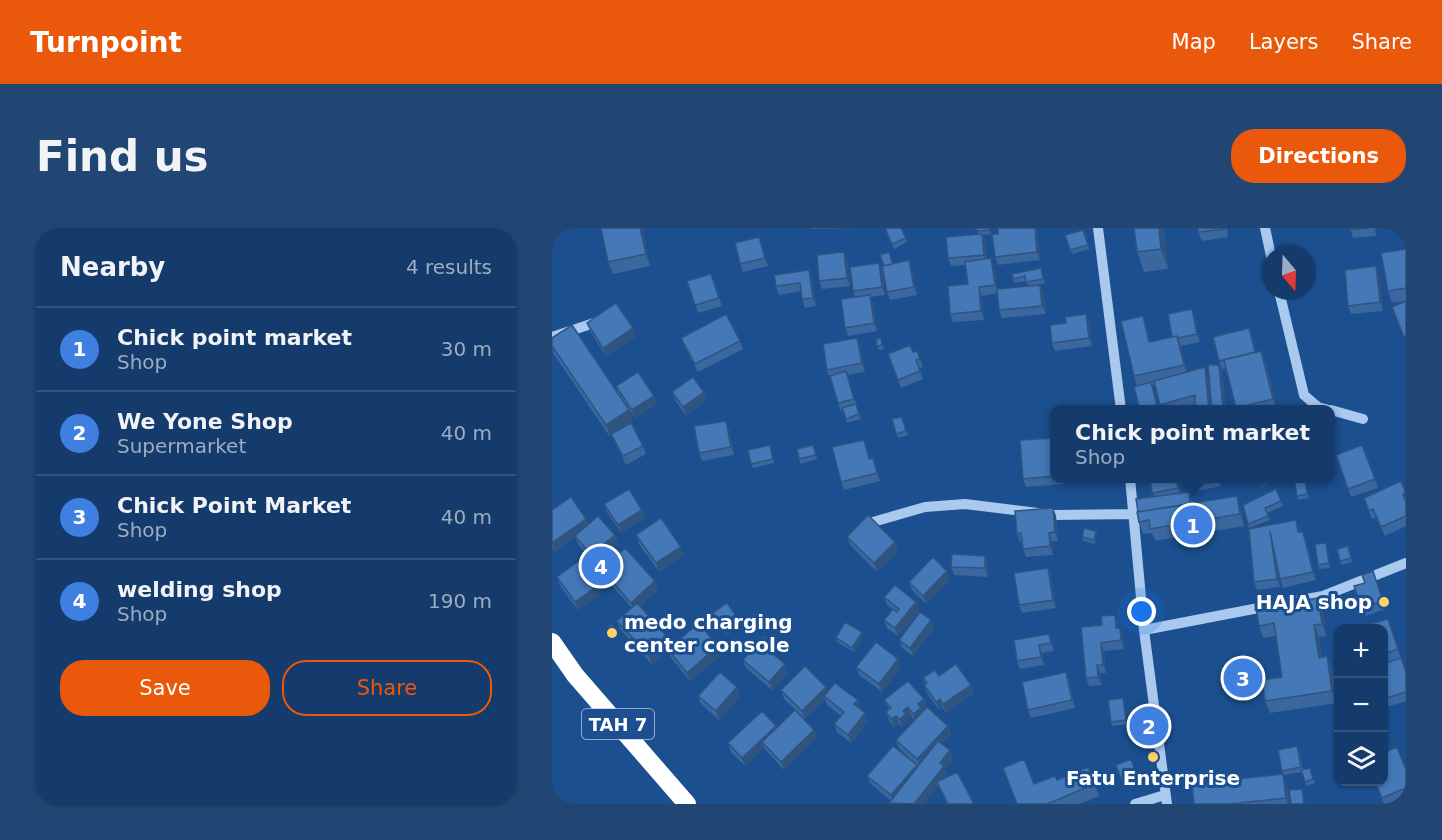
<!DOCTYPE html>
<html lang="en">
<head>
<meta charset="utf-8">
<style>
	:root { --surface:#143b6b; --page:#214673; --text:#f1f3f6; --muted:#9dadc1; --line:#33557e; --accent:#ea580c }
	body { margin:0; font-family:"DejaVu Sans",sans-serif; background:var(--page); color:var(--text) }
	.controls { position:absolute; right:18px; bottom:18px; display:grid; overflow:hidden; border-radius:12px; box-shadow:0 2px 4px #0004 }
	.controls button { width:54px; height:54px; display:grid; place-items:center; padding:0; border:0; border-bottom:2px solid var(--line); background:var(--surface); color:var(--text); font:30px sans-serif }
	.compass { position:absolute; left:710px; top:18px; width:54px; height:54px; border-radius:50%; background:var(--surface); box-shadow:0 2px 4px #0004; rotate:161deg }
	.you { position:absolute; left:590px; top:384px; width:21px; height:21px; margin:-15px; border:4px solid #fff; border-radius:50%; background:#1a73e8; box-shadow:0 0 0 9px #1a73e833 }
	.badge { display:grid; place-items:center; width:39px; height:39px; border-radius:50%; background:var(--accent); color:#fff; font-size:20px; font-weight:700 }
	.pin { position:absolute; translate:-50% -50%; border:3px solid #fff; box-shadow:0 2px 6px #0006 }
	.popup { position:absolute; left:498px; top:177px; width:285px; height:78px; box-sizing:border-box; display:grid; place-content:center; border-radius:12px; background:var(--surface); filter:drop-shadow(0 2px 4px #0005); font-size:20px; white-space:nowrap; color:var(--muted) }
	.popup b { font-size:22px; color:var(--text) }
	.popup::after { content:''; position:absolute; left:50%; top:100%; margin-left:-12px; border:12px solid transparent; border-top-color:var(--surface) }
	.list { margin:0; padding:0; list-style:none }
	h2 { display:flex; justify-content:space-between; align-items:center; height:78px; margin:0; padding:0 24px; font-size:26px }
	h2 small { font-size:20px; font-weight:400; color:var(--muted) }
	.list li { display:grid; grid-template-columns:39px 1fr auto; gap:18px; align-items:center; box-sizing:border-box; height:84px; padding:0 24px; border-top:2px solid var(--line) }
	.list b { display:block; font-size:22px; white-space:nowrap }
	.list p { margin:0; font-size:20px; white-space:nowrap; color:var(--muted) }
	.list em { font-size:20px; font-style:normal; color:var(--muted) }
	.actions { display:flex; gap:12px; padding:18px 24px }
	.actions a { flex:1; padding:14px 0; border:2px solid var(--accent); border-radius:24px; text-align:center; font-size:21px; color:var(--accent) }
	.actions .main { background:var(--accent); color:#fff }
	.icon { flex:none; width:33px; height:33px; fill:none; stroke:currentColor; stroke-width:2; stroke-linecap:round; stroke-linejoin:round }
	.map { position:relative; flex:none; width:854px; height:576px; overflow:hidden; border-radius:24px }
	header { display:flex; align-items:center; gap:36px; box-sizing:border-box; height:84px; padding:0 30px; background:var(--accent); color:#fff }
	header strong { font-size:28px }
	nav { display:flex; gap:33px; margin-inline-start:auto; font-size:21px }
	.intro { display:flex; align-items:center; justify-content:space-between; box-sizing:border-box; height:144px; padding:0 36px }
	h1 { margin:0; font-size:42px }
	.button { padding:15px 27px; border-radius:24px; background:var(--accent); color:#fff; font-size:21px; font-weight:700 }
	main { display:flex; gap:36px; padding:0 36px }
	aside { flex:1; background:var(--surface); border-radius:24px; box-shadow:0 2px 4px #0004 }
	.map>svg:first-child { display:block }
</style>
</head>
<body>
<header>
<strong>Turnpoint</strong>
<nav><a>Map</a><a>Layers</a><a>Share</a></nav>
</header>
<div class="intro"><h1>Find us</h1><a class="button">Directions</a></div>
<main>
<aside>
<h2>Nearby<small>4 results</small></h2>
<ul class="list">
<li><span class="badge" style="background:#3f7fe0">1</span><div><b>Chick point market</b><p>Shop</p></div><em>30 m</em></li>
<li><span class="badge" style="background:#3f7fe0">2</span><div><b>We Yone Shop</b><p>Supermarket</p></div><em>40 m</em></li>
<li><span class="badge" style="background:#3f7fe0">3</span><div><b>Chick Point Market</b><p>Shop</p></div><em>40 m</em></li>
<li><span class="badge" style="background:#3f7fe0">4</span><div><b>welding shop</b><p>Shop</p></div><em>190 m</em></li>
</ul>
<div class="actions"><a class="main">Save</a><a>Share</a></div>
</aside>
<div class="map">
<svg width="854" height="576" viewBox="0 0 854 576">
	<rect width="100%" height="100%" fill="#1b4f8f"/>
	<g fill="none" stroke-linecap="round" stroke-linejoin="round">
		<path stroke="#a9c9ee" stroke-width="10" d="M546,0L569,182
			M713,0L719,28
			M727,63L752,167L766,179L777,182
			M0,109L45,94
			M779,182L811,191
			M578,250L592,402L615,576
			M321,294L373,279L413,276L502,287L583,286
			M732,375L771,368L854,335
			M592,402L717,378
			M583,576L613,567"/>
		<path stroke="#fff" stroke-width="18" d="M0,414L23,447L135,576"/>
	</g>
	<path fill="#3a679d" d="M49,0H90L98,38L61,46L56,34Z
		M258,0H302L258,1Z
		M349,0L355,14L342,21L334,5Z
		M424,0H438L439,6L431,7L433,14L435,30H439L442,38L445,61L476,58L474,53L462,55L461,51L489,40L493,55L480,58L488,57L491,65L494,86L450,90L447,82L445,65L430,68L432,92L401,94L398,86L416,56L414,37L399,38L396,30L426,6Z
		M446,0H485L488,32L446,37L443,29L446,6Z
		M675,0L676,9L650,13L646,4Z
		M798,0H823L824,8L801,10Z
		M531,2L537,21L520,26L513,7Z
		M612,3L616,41L592,44L585,24Z
		M207,9L216,38L191,44L188,36Z
		M854,21V73L840,75L836,63Z
		M292,24L295,32L298,58L270,61L267,53Z
		M357,32L360,41L365,67L338,72L335,64L341,36Z
		M327,35L330,43L333,67L318,69L321,75L325,103L296,108L293,100L303,69L301,63Z
		M257,42L260,50L264,78L253,80L250,71L249,63L227,67L224,58Z
		M159,46L170,78L146,85L135,53Z
		M827,47L831,83L799,86L796,78Z
		M640,81L643,90L648,114L629,118L635,144L656,147L659,182H643V176L623,182H610L603,157H600L607,182H588L585,158L582,148L591,88L595,100L598,114L620,109Z
		M537,94L540,118L503,123L500,115Z
		M35,95L84,108L54,128L38,103Z
		M700,108L704,124L709,123L714,135L725,182H684L674,140L670,141L667,133Z
		M129,110L188,113L191,121L146,144L132,118Z
		M305,110L308,118L313,144L295,147L309,191L295,195L291,183L289,184L275,142Z
		M330,115L332,121L327,122L325,118Z
		M0,118L81,194L79,195L91,218L94,226L74,237L60,208L58,209L1,125Z
		M361,124L368,131L371,139L367,140L371,151L349,160L336,126Z
		M64,158L105,176L83,190L67,167Z
		M120,164H152L155,172L134,188L123,172Z
		M350,189L356,207L346,210L340,191Z
		M177,201L182,227L150,233L147,225Z
		M503,210V250H513V256L474,259L471,251Z
		M312,212L318,231L321,230L328,253L292,262L289,254Z
		M218,217L222,235L201,240L199,236Z
		M810,217L826,260L799,269L784,227Z
		M263,221L265,231L249,236L247,231Z
		M594,250H626L628,265L640,272V275L689,280L692,298L603,313L600,305L591,306L587,294L602,269L598,253L595,254Z
		M636,250H668L669,258L640,264Z
		M753,250L757,270L746,272L745,268Z
		M724,261L731,278L715,285L718,292L697,300L696,296Z
		M854,266V298L833,308L824,289L820,291L812,270Z
		M52,276L90,282L93,290L69,305L55,284Z
		M501,280L504,288L506,313H500L501,327L474,329L471,321L470,314H468L465,306Z
		M0,282L34,291L36,296L63,307L66,316L42,335L26,316L23,309L2,324L0,320Z
		M747,301L748,304L754,313L764,352L731,360L728,351L724,329L728,359L705,362L702,354Z
		M544,303L545,307L543,316L531,313L530,309Z
		M84,307L132,327L107,344L87,316Z
		M295,309L346,323L325,344L298,317Z
		M774,315L778,340L767,341L766,337Z
		M796,318L800,334L789,337L785,321Z
		M433,328L436,336V349L402,347L399,339Z
		M496,340L499,348L504,380L470,385L467,377Z
		M50,342L103,353L106,361L88,378L119,419L169,427L138,453L119,430L116,422L100,437L68,401L65,393L80,380L53,350Z
		M821,343L834,381L813,388L802,358L813,355Z
		M5,349L47,357L50,365L26,382L8,358Z
		M398,351L374,376L360,362L357,354Z
		M332,369L367,383L346,408L335,400L332,392L341,382L335,377Z
		M766,370L771,382L774,408L767,409L770,429L775,428L780,440L785,475L718,485L713,473L730,449L724,408L711,410L707,398Z
		M161,385L188,393L189,397L175,407L163,389Z
		M563,387L566,396V400L571,408L572,421L552,423L554,445H548L550,457L537,458L534,450L550,397Z
		M839,399L849,430L831,435V400Z
		M64,400L66,404L60,411L55,406L53,402Z
		M382,400L361,428L350,420L347,412Z
		M311,408L302,424L285,414L284,410Z
		M462,412L500,415L502,423L490,425L492,437L468,441L465,433Z
		M222,418L225,426L223,428L236,445L220,462L194,440L191,432Z
		M831,436L854,443V473L831,480Z
		M304,439H349L330,464L307,447Z
		M514,444L517,452L523,480L479,490L476,482Z
		M387,448L419,457L422,465L394,485L391,480L387,482L375,465L372,457L373,456L371,450Z
		M185,459L188,468L167,492L149,476L146,468Z
		M274,459L276,464L306,472L308,481L316,494L299,515L285,504L282,496L289,488L275,477L273,471L253,491L232,471L229,462Z
		M571,470L572,474L575,496L560,498L559,494Z
		M372,471L375,480L396,498L399,507L390,516L398,522L401,531L393,541L395,546L391,551L422,576H395L386,557L372,576H337L339,573L319,556L315,548L365,537V539L366,538L347,520L344,512L363,492L359,488L355,490L357,494L350,500L347,496L342,500L337,492L334,484L337,482L332,472Z
		M224,498L225,499L262,502L265,510L232,542L212,520L193,538L179,524L176,515Z
		M747,522L751,542L758,540L763,555L754,558L750,544L732,547L730,543Z
		M579,531L586,553L572,559L564,537Z
		M451,540L482,556L505,552L543,556L547,568L528,576H465Z
		M854,542V569L838,576H832L823,554Z
		M731,546L735,558L737,576H642Z"/>
	<path fill="#305480" d="M88,0H90L98,38L94,26Z
		M483,0H485L488,32L485,24Z
		M607,0H611L612,3L616,41L609,21Z
		M430,6L433,14L435,35L432,27Z
		M207,9L210,17L216,38L213,30Z
		M292,24L295,32L298,58L295,50Z
		M439,30L442,38L446,65L443,57Z
		M357,32L360,41L365,67L362,59Z
		M327,35L330,43L333,67L330,59Z
		M824,38L827,47L831,83L828,74Z
		M257,42L260,50L264,78L261,70Z
		M488,57L491,65L494,86L490,78Z
		M427,59L430,68L432,92L429,83Z
		M318,67L321,75L325,103L322,95Z
		M640,81L643,90L648,114L645,106Z
		M534,86L537,94L540,118L537,110Z
		M591,88L595,100L601,126L597,114Z
		M81,100L84,108L54,128L51,120Z
		M625,108L630,120L636,149L632,137Z
		M305,110L308,118L313,144L310,135Z
		M709,123L714,135L725,182L721,171Z
		M667,137L671,145L674,182H672Z
		M653,139L656,147L659,182H657Z
		M152,164L155,172L134,188L131,179Z
		M102,168L105,176L83,190L80,182Z
		M77,182L81,194L58,209L54,197Z
		M174,193L177,201L182,227L179,219Z
		M624,250H626L629,269L626,260Z
		M717,250H719L720,253L710,261L708,257Z
		M853,263L854,266V274L851,267Z
		M685,268L689,280L692,298L688,286Z
		M501,280L504,288L506,313L503,304Z
		M90,282L93,290L69,305L66,297Z
		M34,291L37,300L2,324L0,315Z
		M544,303L545,307L543,316L542,312Z
		M718,303L721,311L728,359L725,351Z
		M751,304L754,313L764,352L761,344Z
		M497,305L500,313L501,327L498,318Z
		M63,307L66,316L42,335L39,327Z
		M343,314L346,323L325,344L322,335Z
		M129,319L132,327L107,344L104,335Z
		M433,328L436,336V349L433,340Z
		M496,340L499,348L504,380L501,372Z
		M395,343L398,351L374,376L371,368Z
		M103,353L106,361L82,383L79,375Z
		M47,357L50,365L26,382L23,374Z
		M766,370L771,382L774,408L770,396Z
		M364,374L367,383L346,408L343,400Z
		M563,387L566,396L567,408L564,400Z
		M379,392L382,400L361,428L358,420Z
		M188,393L189,397L175,407L173,403Z
		M762,397L767,409L771,442L767,430Z
		M64,400L66,404L60,411L59,406Z
		M568,400L571,408L572,421L569,412Z
		M310,404L311,408L302,424L300,420Z
		M497,406L500,415L502,423L499,415Z
		M117,411L120,419L100,437L97,428Z
		M549,415L552,423L554,445L551,437Z
		M487,417L490,425L492,437L489,429Z
		M166,418L169,427L138,453L135,445Z
		M222,418L225,426L220,431L217,423Z
		M775,428L780,440L785,475L780,463Z
		M346,431L349,439L330,464L327,456Z
		M233,436L236,445L220,462L217,454Z
		M545,437L548,445L550,457L546,449Z
		M514,444L517,452L523,480L520,472Z
		M419,457L422,465L394,485L391,476Z
		M185,459L188,468L167,492L164,483Z
		M274,459L277,467L272,468L273,471L253,491L250,483Z
		M372,471L375,480L370,483L372,488L364,495L361,486L366,476Z
		M388,471L391,480L387,482L384,474Z
		M306,472L309,481L305,485L302,476Z
		M356,479L359,488L355,490L357,494L350,500L347,491L351,483Z
		M313,485L316,494L299,515L296,507Z
		M344,488L347,496L342,500L339,491Z
		M224,498L227,506L210,514L212,520L193,538L190,530Z
		M396,498L399,507L368,539L365,531Z
		M262,502L265,510L232,542L229,534Z
		M398,522L401,531L393,541L395,546L386,557L385,554L386,557L372,576H362L388,535Z
		M365,537L368,545L342,576L339,567Z
		M731,546L735,558L737,576H736L734,570Z"/>
	<path fill="#4478b7" stroke="#305480" stroke-width="1.5" d="M49,0H88L94,26L56,34Z
		M333,0H349L354,10L340,16Z
		M424,0H437L438,2L425,3Z
		M446,0H483L485,24L443,29L440,6H446Z
		M582,0H607L609,21L585,24Z
		M646,0H673V1L646,4Z
		M798,0H817L798,2Z
		M531,2L536,17L518,22L513,7Z
		M430,6L432,27L396,30L394,9Z
		M207,9L213,30L188,36L183,15Z
		M854,21V60L836,63L829,25Z
		M292,24L295,50L267,53L265,27Z
		M337,24L341,36L332,38L328,27Z
		M439,30L443,57L427,59L429,83L398,86L396,58L416,56L413,34Z
		M357,32L362,59L335,64L330,38Z
		M327,35L330,59L301,63L298,39Z
		M824,38L828,74L796,78L793,42Z
		M489,40L491,51L474,54L473,48L461,51L460,46Z
		M257,42L261,70L250,71L248,55L224,58L222,47Z
		M159,46L167,70L143,77L135,53Z
		M488,57L490,78L447,82L445,61Z
		M318,67L322,95L293,100L289,71Z
		M854,73V108L852,109L840,79Z
		M64,75L81,100L51,120L35,95Z
		M640,81L645,106L626,110L625,108L620,109L616,86Z
		M174,86L188,113L143,136L129,110Z
		M534,86L537,110L500,115L498,97L514,95L513,89Z
		M591,88L597,114L625,108L632,137L582,148L569,93Z
		M20,97L77,182L54,197L0,118V110Z
		M697,100L703,124L667,133L661,109Z
		M305,110L310,135L275,142L271,116Z
		M329,110L330,117L325,118L324,111Z
		M358,117L361,124L365,123L368,131L364,132L368,143L346,152L336,126Z
		M709,123L721,171L684,180L672,132Z
		M656,137H667L671,180H682V182H660Z
		M653,139L657,182H643V167L608,177L602,153Z
		M294,143L302,171L286,175L278,148Z
		M86,144L102,168L80,182L64,158Z
		M141,149L152,164L131,179L120,164Z
		M599,154L606,182H588L582,159Z
		M304,176L307,186L294,191L290,180Z
		M350,189L354,203L344,206L340,191Z
		M174,193L179,219L147,225L142,198Z
		M79,195L91,218L71,228L59,206Z
		M503,210V248L471,251L468,212Z
		M312,212L317,231L321,230L325,245L289,254L280,219Z
		M218,217L221,231L199,236L196,222Z
		M261,217L264,227L247,231L245,221Z
		M810,217L823,251L796,261L784,227Z
		M598,250H624L626,260L600,265Z
		M636,250H663L637,256Z
		M704,250H717L708,257Z
		M742,250H753L755,266L745,268Z
		M849,253L853,263L851,267L854,274V288L829,299L821,281L817,283L812,270Z
		M77,261L90,282L66,297L52,276Z
		M724,261L729,273L713,280L716,288L696,296L691,277Z
		M637,264L638,276L586,284L584,271Z
		M685,268L688,286L598,301L597,292L587,294L585,284Z
		M19,269L34,291L0,315V282Z
		M501,280L503,304L497,305L498,318L471,321L469,305L465,306L463,283Z
		M316,287L343,314L322,335L295,309Z
		M46,288L63,307L39,327L23,308Z
		M109,290L129,319L104,335L84,307Z
		M744,292L746,304H751L761,344L728,351L718,303L725,351L702,354L697,301Z
		M532,300L544,303L542,312L530,309Z
		M774,315L777,335L766,337L763,316Z
		M796,318L799,330L788,333L785,321Z
		M73,320L103,353L79,375L50,342Z
		M400,326L433,328V340L399,339Z
		M381,329L395,343L371,368L357,354Z
		M28,332L47,357L23,374L5,349Z
		M496,340L501,372L467,377L462,345Z
		M821,343L831,373L810,380L802,358L813,355L810,347Z
		M343,357L364,374L343,400L332,392L341,381L345,384L347,381L332,369Z
		M766,370L770,396L762,397L767,430L775,428L780,463L713,473L710,452L730,449L722,395L707,398L704,379Z
		M85,375L117,411L97,428L65,393Z
		M175,375L188,393L173,403L161,385Z
		M368,384L379,392L358,420L347,412Z
		M563,387L564,400H568L569,412L549,415L551,437H545L546,449L534,450L529,399L550,397L549,388Z
		M836,391L846,421L831,426V400H809L808,399Z
		M293,394L310,404L300,420L284,410Z
		M147,395L166,418L135,445L116,421Z
		M59,396L64,400L59,406L53,402Z
		M497,406L499,415L487,417L489,429L465,433L462,412Z
		M211,408L222,418L217,423L233,436L217,454L191,432Z
		M324,414L346,431L327,456L304,439Z
		M849,430L854,444V464L831,471V436Z
		M404,436L419,457L391,476L388,471L384,474L372,457L375,455L371,450L383,442L387,448Z
		M253,438L274,459L250,483L229,462Z
		M168,444L185,459L164,483L146,468Z
		M514,444L520,472L476,482L470,454Z
		M356,453L372,471L366,476L369,480L361,486L356,479L351,483L354,486L347,491L344,488L339,491L334,484L339,480L332,472Z
		M283,455L306,472L302,476L313,485L296,507L282,496L292,484L272,468Z
		M571,470L574,492L559,494L556,472Z
		M375,479L396,498L365,531L344,512Z
		M243,482L262,502L229,534L210,514Z
		M210,483L224,498L190,530L176,515Z
		M386,513L398,522L388,535L392,538L362,576L337,575Z
		M341,518L365,537L339,567L315,548Z
		M745,518L749,539L730,543L726,522Z
		M845,519L854,542V560L830,570L823,554H831V525Z
		M472,531L482,556L503,548L505,552L536,539L543,556L495,576H465L451,540Z
		M579,531L585,549L570,554L564,537Z
		M758,540L761,551L753,554L749,542Z
		M405,544L422,576H396L385,554Z
		M731,546L734,570L677,576H642L640,556Z
		M750,561L752,576H739L737,562Z"/>
	<g fill="#ffd166" stroke="#1b4f8f" stroke-width="2">
		<circle cx="832" cy="374" r="6"/>
		<circle cx="60" cy="405" r="6"/>
		<circle cx="601" cy="529" r="6"/>
	</g>
	<g text-anchor="middle" dominant-baseline="central" stroke-width="6" stroke-linejoin="round" paint-order="stroke">
		<rect fill="#1b4f8f" stroke="#bbcadd" stroke-width="1.5" x="30" y="481" width="72" height="30" rx="4.5"/>
		<g font-size="18" font-weight="bold" fill="#fff">
			<text x="66" y="496">TAH 7</text>
		</g>
		<g font-size="20" font-weight="bold" fill="#fff" stroke="#1b4f8f" text-anchor="end">
			<text x="820" y="374">HAJA shop</text>
			<text x="72" y="394" text-anchor="start">medo charging<tspan x="72" dy="23">center console</tspan></text>
			<text x="601" y="550" text-anchor="middle">Fatu Enterprise</text>
		</g>
	</g>
</svg>
<div class="controls">
<button>+</button>
<button>−</button>
<button><svg class="icon" aria-label="layers" viewBox="0 0 24 24"><path d="M12 4l9 5-9 5-9-5zM3 14l9 5 9-5"/></svg></button>
</div>
<svg class="compass" viewBox="-18 -18 36 36"><path d="M0-13l5 13h-10z" fill="#e53935"/><path d="M0 13l5-13h-10z" fill="#9dadc1"/></svg>
<div class="you"></div>
<div class="pin badge" style="left:641px;top:297px;background:#3f7fe0">1</div>
<div class="popup"><b>Chick point market</b>Shop</div>
<div class="pin badge" style="left:597px;top:498px;background:#3f7fe0">2</div>
<div class="pin badge" style="left:691px;top:450px;background:#3f7fe0">3</div>
<div class="pin badge" style="left:49px;top:338px;background:#3f7fe0">4</div>
</div>
</main>
</body>
</html>
